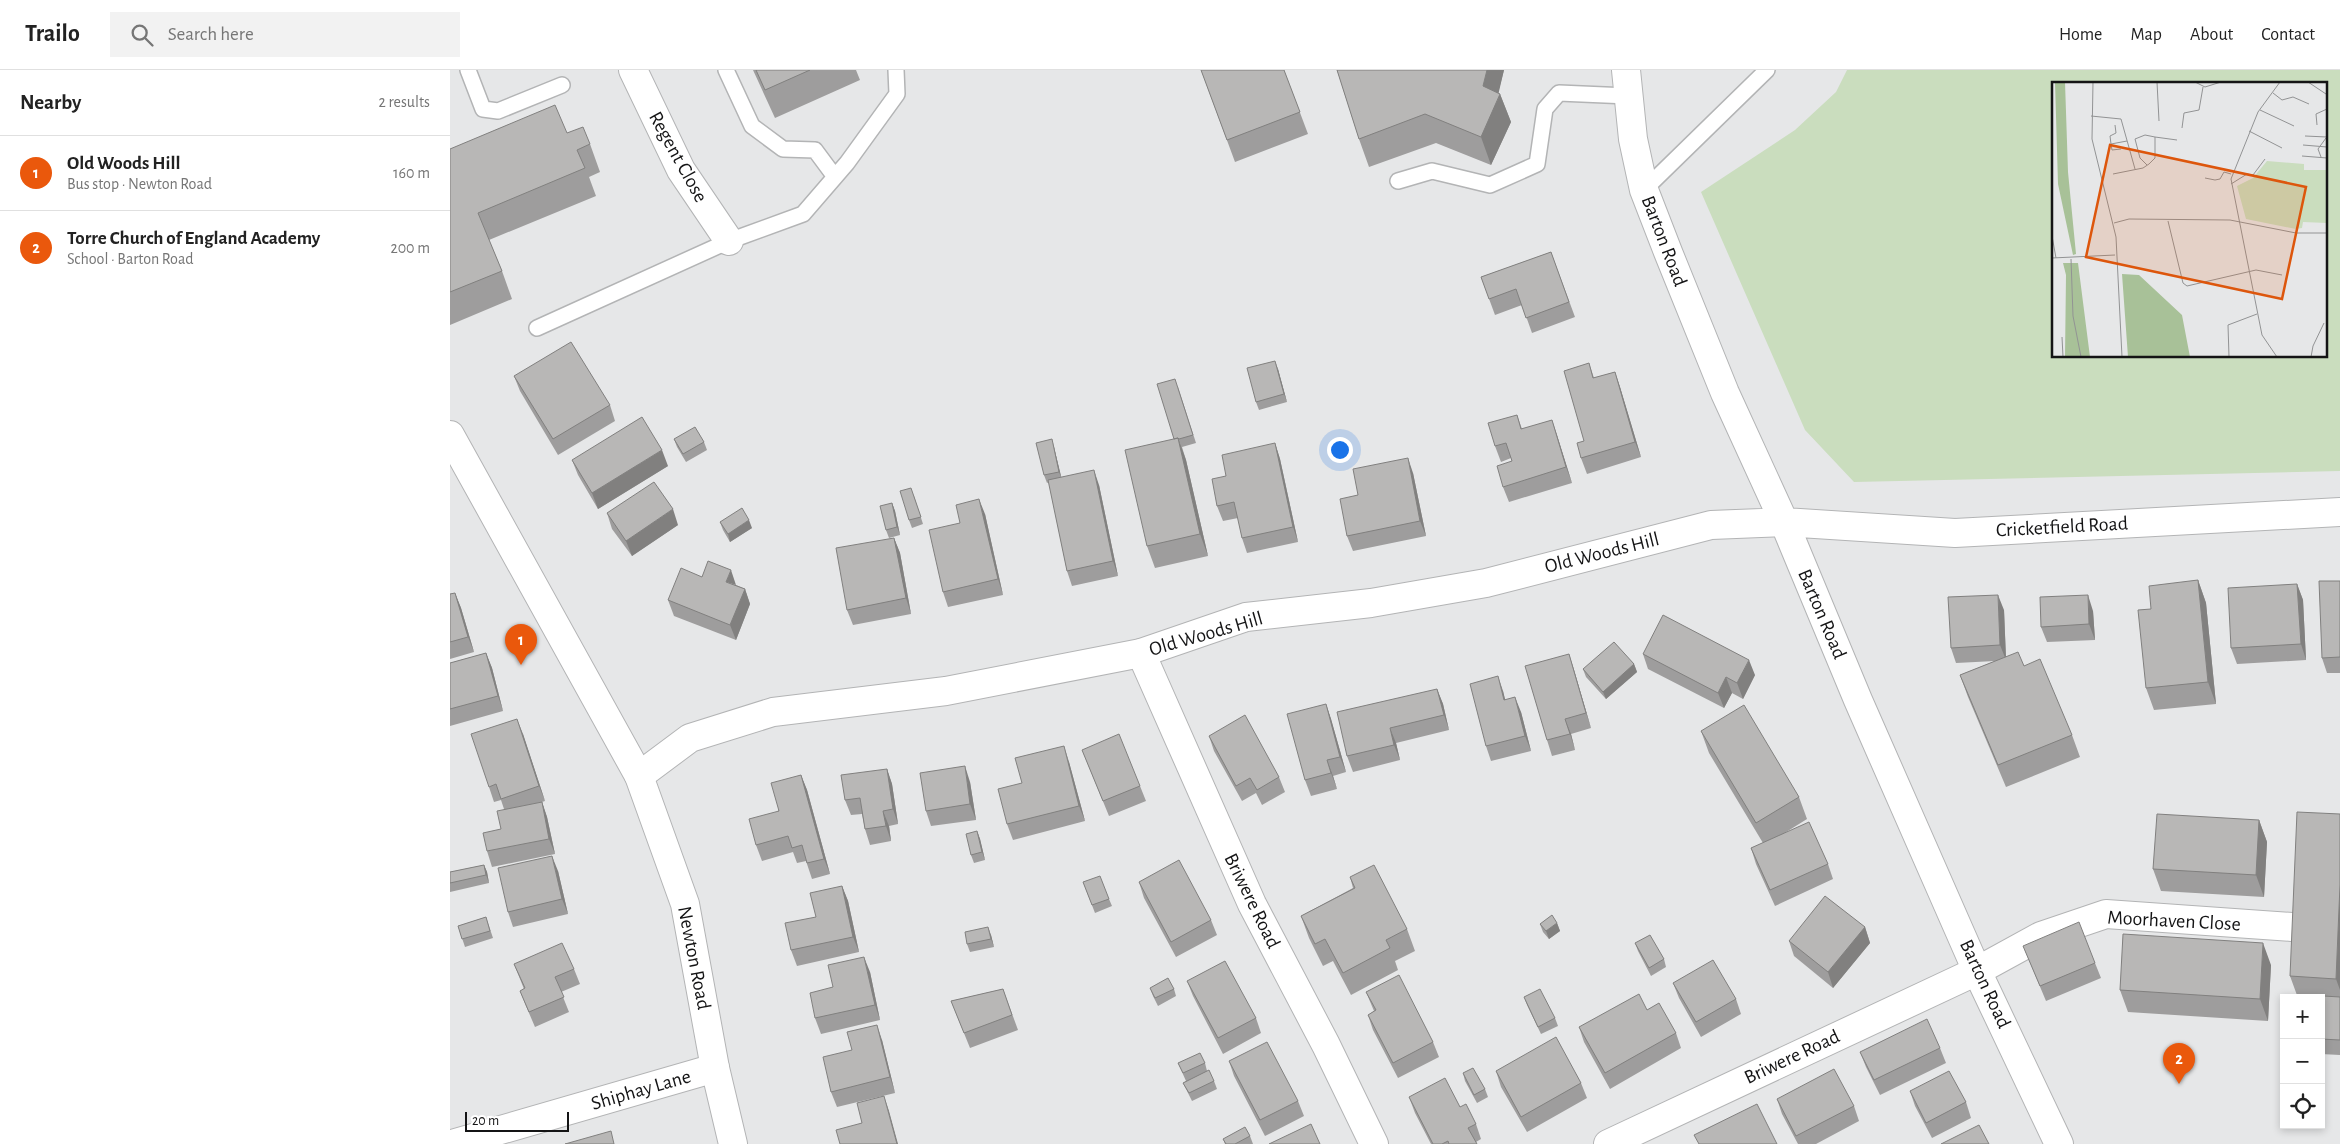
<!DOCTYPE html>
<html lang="en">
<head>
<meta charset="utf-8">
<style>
	:root { --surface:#fff; --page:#f2f2f2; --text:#222; --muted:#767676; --line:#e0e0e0; --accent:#ea580c }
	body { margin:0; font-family:"Alegreya Sans",sans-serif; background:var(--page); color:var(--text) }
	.controls { position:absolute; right:15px; bottom:15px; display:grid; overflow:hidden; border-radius:0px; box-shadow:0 2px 8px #0003 }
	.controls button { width:45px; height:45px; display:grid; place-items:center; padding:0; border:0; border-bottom:1px solid var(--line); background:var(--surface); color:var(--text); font:25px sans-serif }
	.scale { position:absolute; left:15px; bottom:12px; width:104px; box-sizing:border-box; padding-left:5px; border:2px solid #141415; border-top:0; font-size:14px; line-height:18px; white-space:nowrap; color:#141415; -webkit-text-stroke:4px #fff; paint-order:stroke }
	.you { position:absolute; left:889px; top:379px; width:18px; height:18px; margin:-12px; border:4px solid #fff; border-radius:50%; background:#1a73e8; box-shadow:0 0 0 8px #1a73e833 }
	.badge { display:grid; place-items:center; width:32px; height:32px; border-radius:50%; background:var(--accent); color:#fff; font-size:16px; font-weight:700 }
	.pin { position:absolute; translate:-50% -41px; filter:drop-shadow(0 1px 2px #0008) }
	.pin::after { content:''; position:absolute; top:26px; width:18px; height:15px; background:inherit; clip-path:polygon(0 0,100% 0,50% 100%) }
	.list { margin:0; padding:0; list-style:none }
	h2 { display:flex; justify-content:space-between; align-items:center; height:65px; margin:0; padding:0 20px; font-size:21px }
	h2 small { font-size:16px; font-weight:400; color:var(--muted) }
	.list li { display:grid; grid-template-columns:32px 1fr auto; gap:15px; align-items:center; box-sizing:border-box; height:75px; padding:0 20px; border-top:1px solid var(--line) }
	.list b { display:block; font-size:19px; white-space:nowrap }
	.list p { margin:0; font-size:16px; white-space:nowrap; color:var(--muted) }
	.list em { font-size:16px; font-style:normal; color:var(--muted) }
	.icon { flex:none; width:28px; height:28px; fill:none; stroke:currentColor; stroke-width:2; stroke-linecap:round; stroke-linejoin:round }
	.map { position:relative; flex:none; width:1890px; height:1074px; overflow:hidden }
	header { display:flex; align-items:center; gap:30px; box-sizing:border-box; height:70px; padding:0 25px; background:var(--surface); border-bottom:1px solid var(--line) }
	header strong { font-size:24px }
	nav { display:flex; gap:28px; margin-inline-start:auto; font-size:18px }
	.search { width:350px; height:45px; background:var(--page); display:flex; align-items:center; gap:12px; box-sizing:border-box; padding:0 18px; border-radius:0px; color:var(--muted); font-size:19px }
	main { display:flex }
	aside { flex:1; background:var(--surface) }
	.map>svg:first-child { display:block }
</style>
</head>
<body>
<header>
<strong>Trailo</strong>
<div class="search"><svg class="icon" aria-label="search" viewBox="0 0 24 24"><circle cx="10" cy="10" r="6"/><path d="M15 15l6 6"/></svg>Search here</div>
<nav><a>Home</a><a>Map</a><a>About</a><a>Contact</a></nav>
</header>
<main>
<aside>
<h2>Nearby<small>2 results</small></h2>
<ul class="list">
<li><span class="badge">1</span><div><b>Old Woods Hill</b><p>Bus stop · Newton Road</p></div><em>160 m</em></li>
<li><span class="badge">2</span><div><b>Torre Church of England Academy</b><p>School · Barton Road</p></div><em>200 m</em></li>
</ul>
</aside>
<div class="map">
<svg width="1890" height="1074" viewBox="0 0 1890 1074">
	<rect width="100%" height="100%" fill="#e6e7e8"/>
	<path fill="#caddbe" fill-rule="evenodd" d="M1397,0H1890V401L1404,412L1355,360L1251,122L1345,60L1386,22ZM1604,14H1876V286H1604Z"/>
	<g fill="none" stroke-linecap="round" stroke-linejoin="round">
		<g stroke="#b3b4b5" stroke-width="18">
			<path id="lane" d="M18,0L33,39L48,41L112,15
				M276,0L302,56L333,79L365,80L385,107
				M948,111L982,101L1040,115L1087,94L1095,39L1109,23L1178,26
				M1194,120L1317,0
				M87,258L279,171L353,144L397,93L447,24L446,0"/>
		</g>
		<g stroke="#b3b4b5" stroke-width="30">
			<path id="street" d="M183,0L231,100L279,171
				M691,583L802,834L876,975L924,1074
				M1158,1074L1527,901L1591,866L1656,844L1842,857"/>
		</g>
		<g stroke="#b3b4b5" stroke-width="30">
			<path id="secondary" d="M1176,0L1183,69L1194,120L1218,182L1275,323L1334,452L1408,630L1527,901L1609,1074
				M189,706L240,668L323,642L496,621L691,583L796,547L921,533L1036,513L1261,455L1334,452L1505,463L1890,442
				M2,1074L265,998"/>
		</g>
		<g stroke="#b3b4b5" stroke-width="30">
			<path id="primary" d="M0,365L189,706L235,834L265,998L283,1074"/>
		</g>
		<use href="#lane" stroke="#fff" stroke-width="15"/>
		<use href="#street" stroke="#fff" stroke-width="28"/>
		<use href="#secondary" stroke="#fff" stroke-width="28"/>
		<use href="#primary" stroke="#fff" stroke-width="28"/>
	</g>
	<path fill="#9e9d9d" d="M303,0H406L410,10L325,48Z
		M751,0H834L858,64L785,92Z
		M887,0H1054L1048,23L1050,24L1061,52L1041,95L986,73L919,97L909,69Z
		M117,63L140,74L150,102L139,107L146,126L39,170L52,201L62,229L0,255V79Z
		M1101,182L1125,247L1082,263L1072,235L1045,245L1031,207Z
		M1139,293L1144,308L1165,302L1170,317L1191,387L1137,404L1131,388L1134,371Z
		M828,299L837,332L809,340L806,332Z
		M64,306L160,335L165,351L108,385L70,321Z
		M728,317L746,373L732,377L736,390L758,486L705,498L697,476L724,369Z
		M1067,345L1072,359L1102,350L1122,413L1059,432L1053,417L1062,391L1061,388L1051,392L1045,376Z
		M224,369L254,372L257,380L236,392L227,377Z
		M825,373L830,389L848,472L797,483L792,468L788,448L773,451L767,436L776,406Z
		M604,377L611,407L649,415L668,506L622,516L617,501L599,412L597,413L594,405Z
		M122,390L218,396L148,439L128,405Z
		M963,403L976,466L903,481L897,466L908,425Z
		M464,426L473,454L462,458L459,450Z
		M442,433L445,441L450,465L439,468L436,460Z
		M157,443L228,455L182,486L162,459Z
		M535,444L553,525L498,537L493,522L510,453Z
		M270,452L302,458L280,472L273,460Z
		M444,468L450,483L461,544L403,555L397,540Z
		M252,507L286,515L295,519L300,534L286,570L224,546L218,530Z
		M1748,510L1756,533L1766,634L1704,640L1696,618L1701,539Z
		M1890,511V603H1877L1872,588Z
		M1847,514L1853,530L1856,590L1787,594L1781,578Z
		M5,523L11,538L24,582L0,589V524Z
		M1554,540L1556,587L1574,596L1622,665L1630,687L1556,717L1518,627L1510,605L1545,591L1506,593L1501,578Z
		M1643,541L1645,570L1597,572L1591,557Z
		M36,583L42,598L53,641L0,656V593Z
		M1119,584L1124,600L1141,658L1121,664L1125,680L1102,686L1097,670Z
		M1193,584L1305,605L1293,629L1282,623L1274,638L1198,599Z
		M1184,594L1187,602L1156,629L1136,607L1133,599Z
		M987,619L993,634L999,660L946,673L950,690L903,702L897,686Z
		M1053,621L1055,630L1071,642L1081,681L1041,691L1036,676Z
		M876,634L881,649L896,702L883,706L887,719L861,726L855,710Z
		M1251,661L1349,727L1357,749L1333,764L1378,794L1383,809L1325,836L1306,794L1301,778L1313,773L1259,683Z
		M73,664L95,731L92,732L97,747L105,784L42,797L37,781L51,759L54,739L51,730L44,732L39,717Z
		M759,666L829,707L835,722L812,735L806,723L792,731L764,681Z
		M632,680L690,716L696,731L659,746Z
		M619,692L635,751L563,770L557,754Z
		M437,699L442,714L448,754L439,756L441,771L420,775L415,759L412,744L401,745L395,730Z
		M351,705L357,720L380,804L362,809L356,791L347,793L343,782L312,791L306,775Z
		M520,712L526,750L481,756L476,741Z
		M1890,744V985L1871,984V928H1848L1840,906Z
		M1809,750L1817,772L1814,827L1711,821L1703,799Z
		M527,761L530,769L535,790L524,793L521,785Z
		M34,795L37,802L39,813L0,822V802Z
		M108,801L118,844L63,857L58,842Z
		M900,807L957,859L965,881L945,891L948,900L901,925L883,891L873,896L859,868L851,846L903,818Z
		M633,812L659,829L662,836L645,843Z
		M689,812L761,850L767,865L726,887L694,828Z
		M392,816L398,831L409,882L347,896L341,880L366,847Z
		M36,847L43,868L15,877L8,856Z
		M1107,853L1110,861L1099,869L1093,862L1090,854Z
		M1415,857L1420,873L1383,918L1344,886L1339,871Z
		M541,865L544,877L520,882L517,874Z
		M1185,873L1214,889L1216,897L1201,906L1188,881Z
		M1573,876L1645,893L1651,908L1596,931Z
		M64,894L124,899L130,914L111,922L119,942L85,957L76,936L70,921L74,919Z
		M1821,895L1818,951L1678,942L1670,920Z
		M420,902L430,950L371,964L365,948L383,917Z
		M737,911L806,948L811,963L773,984L743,926Z
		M1223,913L1286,929L1291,944L1251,967L1229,928Z
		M700,918L724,919L726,926L708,936L703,926Z
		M553,919L568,960L520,978L501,931Z
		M916,922L983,972L989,987L948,1008L923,960L918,945L924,941Z
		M1074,927L1105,948L1108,956L1091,964L1077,935Z
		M1197,940L1226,963L1231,978L1160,1019L1134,972L1129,957Z
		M432,970L445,1023L387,1037L381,1022Z
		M1490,978L1496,993L1430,1025L1416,997L1410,982Z
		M779,991L848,1031L854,1046L815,1066L784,1006Z
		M728,993H755L757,1001L764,1011L767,1019L742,1031L733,1013L736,1011Z
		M1046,1001L1131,1013L1137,1028L1077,1062L1051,1017Z
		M1013,1003L1035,1019L1038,1027L1027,1033L1015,1011Z
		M1460,1021L1516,1032L1521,1048L1482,1068L1465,1036Z
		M959,1027L1010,1037L1026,1054L1031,1069L1026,1072L1027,1074H981L965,1043Z
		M1327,1029L1404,1036L1409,1051L1366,1074H1348L1332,1044Z
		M800,1066L803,1074H775L773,1069Z"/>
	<path fill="#81807f" d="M1037,0H1054L1046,34L1050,24L1061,52L1041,95L1031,67L1033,16Z
		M825,291L828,299L837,332L834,324Z
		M1165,302L1170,317L1191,387L1185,372Z
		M1102,350L1107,365L1122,413L1116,397Z
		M728,368L736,390L758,486L750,464Z
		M602,369L604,377L612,410L609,402Z
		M825,373L830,389L848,472L843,457Z
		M212,380L218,396L148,439L142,423Z
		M958,388L963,403L976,466L970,451Z
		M644,400L649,415L668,506L663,491Z
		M529,429L535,444L553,525L548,509Z
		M442,433L445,441L450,465L447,457Z
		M223,439L228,455L182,486L176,471Z
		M299,450L302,458L280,472L278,464Z
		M444,468L450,483L461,544L456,528Z
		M281,500L286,515L276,512Z
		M1748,510L1756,533L1766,634L1758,612Z
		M1847,514L1853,530L1856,590L1851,574Z
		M295,519L300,534L286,570L280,555Z
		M5,523L11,538L24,582L18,567Z
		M1548,525L1554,540L1556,590L1550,575Z
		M1638,525L1643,541L1645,570L1639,554Z
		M36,583L42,598L53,641L48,626Z
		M1119,584L1124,600L1141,658L1136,643Z
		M1299,590L1305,605L1293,629L1287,613Z
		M1184,594L1187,602L1156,629L1153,622Z
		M1048,606L1053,621L1059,645L1054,630Z
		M1276,607L1282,623L1274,638L1268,623Z
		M987,619L993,634L999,660L994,645Z
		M1065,627L1071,642L1081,681L1075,666Z
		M876,634L881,649L896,702L890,687Z
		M67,649L73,664L95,731L89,716Z
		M1115,649L1121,664L1125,680L1120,664Z
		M940,658L946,673L950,690L944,675Z
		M614,676L619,692L635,751L629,736Z
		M877,690L883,706L887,719L881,703Z
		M515,696L520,712L526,750L520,734Z
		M437,699L442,714L448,754L443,739Z
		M351,705L357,720L380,804L374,789Z
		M92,732L97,747L105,784L99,769Z
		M433,741L439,756L441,771L436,756Z
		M1809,750L1817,772L1814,827L1806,805Z
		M527,761L530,769L535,790L532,782Z
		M102,786L108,801L118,844L112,829Z
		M34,795L37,802L39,813L36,805Z
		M1890,815V920L1886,909Z
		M392,816L398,831L409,882L403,867Z
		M1107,853L1110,861L1099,869L1096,861Z
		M538,857L541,865L544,877L541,869Z
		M1415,857L1420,873L1383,918L1378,902Z
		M1813,873L1821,895L1818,951L1810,929Z
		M414,887L420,902L430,950L425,935Z
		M427,955L432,970L445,1023L440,1007Z
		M434,1026L439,1041L448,1074H447Z"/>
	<path fill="#b8b7b6" stroke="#81807f" d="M306,0H360L315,20Z
		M751,0H834L850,42L777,70Z
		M887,0H1037L1033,16L1050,24L1031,67L975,44L909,69Z
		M105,35L117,63L133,57L140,74L127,80L135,98L28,143L52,201L0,222V79Z
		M1101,182L1119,232L1076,248L1066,219L1039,229L1031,207Z
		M121,272L160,335L103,369L64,306Z
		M825,291L834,324L806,332L797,298Z
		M1139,293L1143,308L1165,302L1185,372L1131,388L1127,373L1134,371L1114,301Z
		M725,309L743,365L729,369L728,368L724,369L707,314Z
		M1067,345L1071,359L1102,350L1116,397L1053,417L1047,396L1062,391L1056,373L1045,376L1038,353Z
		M192,347L212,380L142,423L122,390Z
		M245,357L254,372L233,384L224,369Z
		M728,368L750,464L697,476L675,380Z
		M602,369L609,402L594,405L586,373Z
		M825,373L843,457L792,468L784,432L767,436L762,409L776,406L772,385Z
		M958,388L970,451L897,466L890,429L908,425L903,399Z
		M644,400L663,491L617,501L598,410Z
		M204,412L223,439L176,471L157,443Z
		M461,418L471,447L459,450L450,421Z
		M529,429L548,509L493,522L479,460L510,453L506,435Z
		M442,433L447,457L436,460L430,436Z
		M292,438L299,450L278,464L270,452Z
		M444,468L456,528L397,540L386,478Z
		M258,491L281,500L276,512L295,519L280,555L218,530L231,498L252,507Z
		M1748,510L1758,612L1696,618L1688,540L1701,539L1699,516Z
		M1869,511H1890V587L1872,588Z
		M1847,514L1851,574L1781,578L1778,518Z
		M5,523L18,567L0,572V524Z
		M1548,525L1550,575L1501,578L1498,527Z
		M1638,525L1639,554L1591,557L1590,527Z
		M1213,545L1299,590L1287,613L1276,607L1268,623L1193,584Z
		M1164,572L1184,594L1153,622L1133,599Z
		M1568,582L1574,596L1590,589L1622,665L1548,695L1510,605Z
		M36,583L48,626L0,639V593Z
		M1119,584L1136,643L1115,649L1120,664L1097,670L1075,596Z
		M1048,606L1054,630L1065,627L1075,666L1036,676L1020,614Z
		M987,619L994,645L940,658L944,675L897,686L887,642Z
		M876,634L890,687L877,690L881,703L855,710L837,644Z
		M1294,635L1349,727L1306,753L1251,661Z
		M795,645L829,707L807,720L800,708L786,716L759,666Z
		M67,649L89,716L51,729L46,714L39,717L21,664Z
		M669,664L690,716L653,731L632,680Z
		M614,676L629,736L557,754L548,719L572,713L565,688Z
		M515,696L520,734L476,741L470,703Z
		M437,699L443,739L433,741L436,756L415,759L410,728L395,730L391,705Z
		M351,705L374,789L357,793L352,775L342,778L338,766L306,775L299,749L329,741L321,713Z
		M92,732L99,769L37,781L33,763L51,759L47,741Z
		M1847,742L1890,744V815L1886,909L1840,906Z
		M1707,744L1809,750L1806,805L1703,799Z
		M1359,752L1378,794L1320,820L1301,778Z
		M527,761L532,782L521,785L516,764Z
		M102,786L112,829L58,842L48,798Z
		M729,790L761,850L721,872L689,812Z
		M34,795L36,805L0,813V802Z
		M924,795L957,859L936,870L940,878L893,903L875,869L865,874L851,846L905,818L900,807Z
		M650,806L659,829L642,835L633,812Z
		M392,816L403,867L341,880L335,853L366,847L360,823Z
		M1375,826L1415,857L1378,902L1339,871Z
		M1102,845L1107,853L1096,861L1090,854Z
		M36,847L40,861L12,869L8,856Z
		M1629,852L1645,893L1590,916L1573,876Z
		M538,857L541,869L517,874L515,862Z
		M1673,864L1813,873L1810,929L1670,920Z
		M1200,865L1214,889L1199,898L1185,873Z
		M112,873L124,899L105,907L114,927L79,942L70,921L75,918L64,894Z
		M414,887L425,935L365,948L360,923L383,917L378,895Z
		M1263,890L1286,929L1246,952L1223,913Z
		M775,891L806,948L768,968L737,911Z
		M949,905L983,972L943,993L918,945L926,940L916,922Z
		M718,908L724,919L705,928L700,918Z
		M553,919L562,945L514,963L501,931Z
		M1090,919L1105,948L1088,957L1074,927Z
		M1189,924L1197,940L1209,933L1226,963L1155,1003L1129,957Z
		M1857,925L1890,927V970L1871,969V928H1856Z
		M1477,949L1490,978L1424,1010L1410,982Z
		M427,955L440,1007L381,1022L373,987L402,980L397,962Z
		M1106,967L1131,1013L1071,1047L1046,1001Z
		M817,972L848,1031L810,1050L779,991Z
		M750,983L755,993L733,1003L728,993Z
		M1023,998L1035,1019L1024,1025L1013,1003Z
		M1384,999L1404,1036L1346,1066L1327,1029Z
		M759,1000L764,1011L739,1023L733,1013Z
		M1499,1001L1516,1032L1476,1053L1460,1021Z
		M995,1008L1010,1037L1016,1034L1026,1054L1018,1058L1027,1074H999L998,1071L992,1074H983L959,1027Z
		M434,1026L447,1074H390L386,1060L412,1053L407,1033Z
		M1307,1034L1327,1074H1249L1244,1065Z
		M861,1054L870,1074H819Z
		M1529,1055L1539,1074H1491Z
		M795,1057L800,1066L785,1074H776L773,1069Z
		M161,1061L164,1074H115Z"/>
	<g text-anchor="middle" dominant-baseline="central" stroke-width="5" stroke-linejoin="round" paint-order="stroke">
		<g font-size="20" fill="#141415" stroke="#fff">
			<text transform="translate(228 87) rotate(61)">Regent Close</text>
			<text transform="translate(1214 171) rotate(69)">Barton Road</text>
			<text transform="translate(1612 457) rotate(-3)">Cricketfield Road</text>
			<text transform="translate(1152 483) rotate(-14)">Old Woods Hill</text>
			<text transform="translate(1372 544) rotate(67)">Barton Road</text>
			<text transform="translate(756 564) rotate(-16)">Old Woods Hill</text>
			<text transform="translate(802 831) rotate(64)">Briwere Road</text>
			<text transform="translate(1724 851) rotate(3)">Moorhaven Close</text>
			<text transform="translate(244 888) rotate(79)">Newton Road</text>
			<text transform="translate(1535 914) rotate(65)">Barton Road</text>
			<text transform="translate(1342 987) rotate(-25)">Briwere Road</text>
			<text transform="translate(191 1020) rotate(-16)">Shiphay Lane</text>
		</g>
	</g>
	<g transform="translate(1602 12)">
		<rect width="275" height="275" fill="#e6e7e8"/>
		<path d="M3,0H13L16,90L24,172L21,173L6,102ZM11,181H26L38,275H13L14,193ZM70,192L87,193L130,233L138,275H76Z" fill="#a8c198"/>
		<path d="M215,79L252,82V88H275V141L251,140L250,146L244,147L194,137L185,104L201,96Z" fill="#caddbe"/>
		<path fill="none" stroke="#929394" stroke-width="1" d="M41,0L40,57L64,155L70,275M105,0L107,39M143,0L153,5L169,0M256,0L274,12M221,11L230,18L241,15L257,22M208,28L242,44M39,34L69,37L83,87M63,43L64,51L58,54L59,62L75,59M265,43L264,32L275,27M130,46L132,31L147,28L151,5M197,49L230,66M253,54L275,55M59,62L60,68L69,67M251,63L275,65M250,74L275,76M269,75L266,67L274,56M95,83L88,76L83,57L93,53L103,55M61,92L91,86L97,82L103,76V55L125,58M153,96L163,98L168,97L172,90L179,92M179,102L195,92L201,93L213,77M116,139L131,201L135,204L204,188L230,193M62,141L77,137L178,138L244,151H275M0,154L4,176M0,176L63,173M19,177L21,234L29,275M10,255L11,275M177,275L176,243L205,232M225,275L210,253L179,97L206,30L228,0M259,275L261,264L272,241"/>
		<path fill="#dd560c" fill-opacity="0.15" stroke="#dd560c" stroke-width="2.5" d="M58,63L254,105L230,217L34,175Z"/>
		<rect width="275" height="275" fill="none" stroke="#141415" stroke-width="2.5"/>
	</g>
</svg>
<div class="controls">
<button>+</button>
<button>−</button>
<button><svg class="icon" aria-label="locate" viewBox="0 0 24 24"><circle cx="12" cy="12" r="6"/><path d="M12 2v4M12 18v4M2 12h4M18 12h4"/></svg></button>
</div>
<div class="scale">20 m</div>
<div class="you"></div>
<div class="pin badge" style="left:71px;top:595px">1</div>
<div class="pin badge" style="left:1729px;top:1014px">2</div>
</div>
</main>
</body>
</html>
